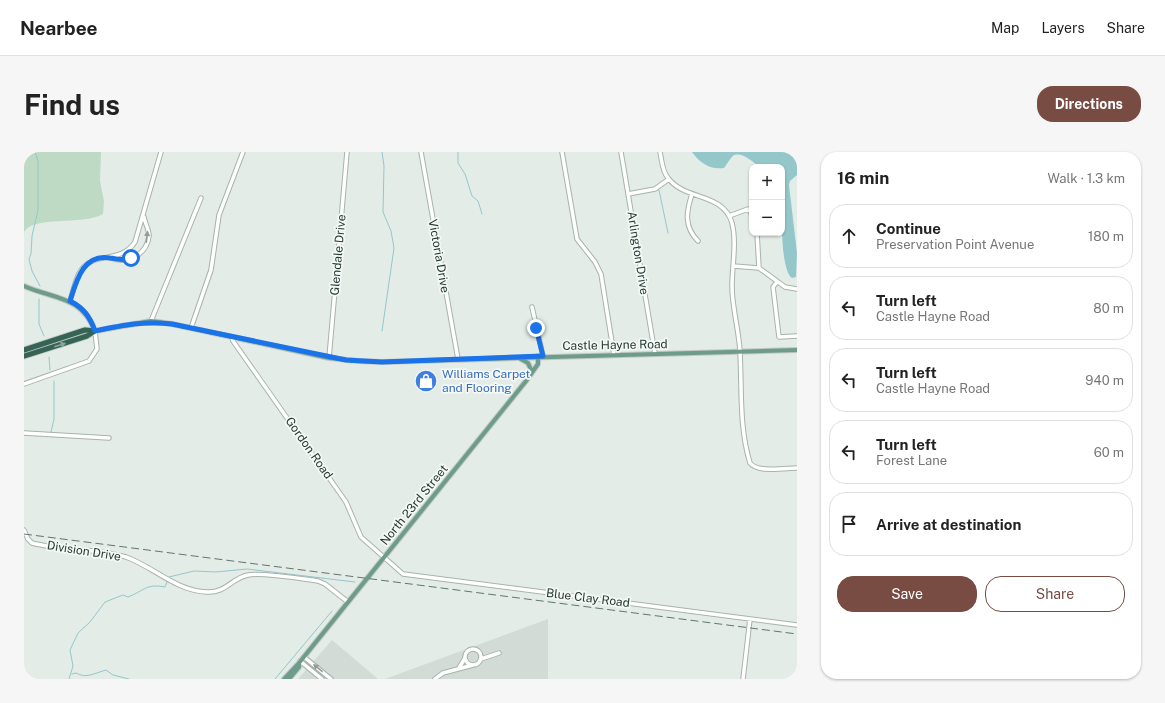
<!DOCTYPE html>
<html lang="en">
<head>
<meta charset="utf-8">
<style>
	:root { --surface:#fff; --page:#f6f6f6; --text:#222; --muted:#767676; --line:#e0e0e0; --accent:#784b43 }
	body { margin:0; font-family:"Public Sans",sans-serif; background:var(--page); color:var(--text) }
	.controls { position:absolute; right:12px; top:12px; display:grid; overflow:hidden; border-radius:8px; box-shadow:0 1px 3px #0004 }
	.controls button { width:36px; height:36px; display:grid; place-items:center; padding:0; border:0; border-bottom:1px solid var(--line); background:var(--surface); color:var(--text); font:20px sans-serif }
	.stop { position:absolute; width:12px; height:12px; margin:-9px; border:3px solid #1a73e8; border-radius:50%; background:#fff }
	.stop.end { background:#1a73e8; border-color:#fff; box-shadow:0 1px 4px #0008 }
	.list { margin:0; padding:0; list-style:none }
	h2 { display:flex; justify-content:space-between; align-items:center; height:52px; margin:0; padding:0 16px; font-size:17px }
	h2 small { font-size:13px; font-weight:400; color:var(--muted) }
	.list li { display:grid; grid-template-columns:26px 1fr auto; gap:12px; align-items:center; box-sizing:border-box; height:64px; margin:0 8px 8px; padding:0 8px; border:1px solid var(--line); border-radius:16px }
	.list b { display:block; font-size:15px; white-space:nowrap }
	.list p { margin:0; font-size:13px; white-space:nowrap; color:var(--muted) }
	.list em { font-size:13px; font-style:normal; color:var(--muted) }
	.actions { display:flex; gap:8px; padding:12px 16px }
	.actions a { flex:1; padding:9px 0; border:1px solid var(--accent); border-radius:16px; text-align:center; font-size:14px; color:var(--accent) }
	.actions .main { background:var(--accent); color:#fff }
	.icon { flex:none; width:22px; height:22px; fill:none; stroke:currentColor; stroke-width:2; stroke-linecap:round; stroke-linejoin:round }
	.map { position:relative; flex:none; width:773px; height:527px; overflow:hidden; border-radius:16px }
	header { display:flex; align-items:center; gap:24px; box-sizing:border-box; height:56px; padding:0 20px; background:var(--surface); border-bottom:1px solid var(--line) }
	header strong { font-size:19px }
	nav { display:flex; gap:22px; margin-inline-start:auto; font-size:14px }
	.intro { display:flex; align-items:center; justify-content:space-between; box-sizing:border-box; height:96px; padding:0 24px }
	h1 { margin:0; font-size:28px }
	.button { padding:10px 18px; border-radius:16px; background:var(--accent); color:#fff; font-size:14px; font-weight:700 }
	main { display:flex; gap:24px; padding:0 24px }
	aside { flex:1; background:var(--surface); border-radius:16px; box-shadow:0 1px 3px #0004 }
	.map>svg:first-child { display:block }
</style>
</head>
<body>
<header>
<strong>Nearbee</strong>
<nav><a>Map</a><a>Layers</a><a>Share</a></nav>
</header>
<div class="intro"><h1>Find us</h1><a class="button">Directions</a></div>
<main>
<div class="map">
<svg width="773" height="527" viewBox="0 0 773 527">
	<rect width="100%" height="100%" fill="#e4ece7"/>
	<path fill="#d2dbd6" d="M524,467V527H361Z
		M308,488L354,527H274Z"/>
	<path fill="#bfdac4" d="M0,0H77L76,29L80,49L79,62C58,74 10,63 0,80Z"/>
	<path fill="#93c7ca" d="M668,0H773V23L766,29L765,33L773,101L772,125L768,126C754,117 758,35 758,15H735C730,10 718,0 710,3C707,5 703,12 700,16C686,18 676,11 668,0Z"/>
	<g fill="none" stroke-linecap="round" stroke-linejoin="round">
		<path stroke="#93c7ca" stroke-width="1" d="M11,0L14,9V58L8,84L7,102L5,107L8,119L16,134
			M434,0V11L441,22L448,44L454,49L458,62
			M635,38L644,81
			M15,147V172L20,184
			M358,179L370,96L367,79L359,60L360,14L358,0
			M25,205L26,218
			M27,280L30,267V229
			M145,425L170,419L192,420L223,417L331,430
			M48,522L52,521C62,527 71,521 82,518L89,523L105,527
			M45,527L49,514L46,498L54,481L66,470L81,450L99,443L104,445C120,439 122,431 141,435L143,430
			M251,527L308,459"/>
		<g stroke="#a7b3ad" stroke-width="5.5">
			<path id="minor" d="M397,0L434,207
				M538,0L553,87L571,110L577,122L590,203
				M597,0L631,202
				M636,0C638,9 638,19 644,26C661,49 699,40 708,71C713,91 708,114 708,134C708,156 715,178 716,200C718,238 715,275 726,311C733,321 762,316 773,316
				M604,42L631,37L645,27
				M668,42C662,60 660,75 674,89
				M705,64L724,57L728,62
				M733,81L735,116
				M87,106C104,113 123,102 125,84C125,77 121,72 120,65
				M709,114L735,116L761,135L773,137
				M753,130L749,135L755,185L773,184
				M46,149C49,140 51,128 56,120C69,98 96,113 111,90L137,0
				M508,155L519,204
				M127,169L177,46
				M167,176L187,118L195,63L219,0
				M208,185L209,189L322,350L337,385L379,422L773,473
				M305,206L323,0
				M0,232L65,209L73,197L71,179
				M0,281L85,286
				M0,378L4,387L8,391C39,399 72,396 102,405C130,415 152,439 183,440C202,441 208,426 224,423C238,420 278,427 294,429L301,432L324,450
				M441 505a8 8 0 1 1 16 0a8 8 0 1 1-16 0Z
				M280,505L307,527
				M457,507L475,501
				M276,509L298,527
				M435,516L441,506
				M411,527L419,521L449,513
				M719,527L726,467"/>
		</g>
		<g stroke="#c2c8c6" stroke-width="6">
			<path id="major" d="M0,134C30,147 58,144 71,179L127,169L148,172L305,206L334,209L358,210L773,198
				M495,206L504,211L508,220
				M260,527L275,511L502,229L514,212V204
				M265,527L275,515V511"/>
		</g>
		<g stroke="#c2c8c6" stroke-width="7">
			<path id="highway" d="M0,198L61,178L71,179
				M0,204L63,184L71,179"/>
		</g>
		<use href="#minor" stroke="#fff" stroke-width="3.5"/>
		<use href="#major" stroke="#6e9c8b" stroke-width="4"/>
		<use href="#highway" stroke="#356455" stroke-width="5"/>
		<path stroke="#60766e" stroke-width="1" stroke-dasharray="8 4" stroke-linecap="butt" d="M0,382L773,482"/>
	</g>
	<defs><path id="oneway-solid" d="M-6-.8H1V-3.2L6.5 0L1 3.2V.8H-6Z"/></defs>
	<g fill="#929d99">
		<use href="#oneway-solid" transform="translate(123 85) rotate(-83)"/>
		<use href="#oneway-solid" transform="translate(294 516) rotate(-141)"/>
	</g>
	<use fill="#8ba79d" href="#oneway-solid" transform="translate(36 193) rotate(-18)"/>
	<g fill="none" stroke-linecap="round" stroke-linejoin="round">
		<path stroke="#1a73e8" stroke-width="5" d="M107,106C98,109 95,107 86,106C59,101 52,130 46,149C60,156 66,165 71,179C100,173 119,169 148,172L322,208L358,210L519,204L512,176"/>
	</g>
	<defs>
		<g id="shop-disc" transform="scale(1.15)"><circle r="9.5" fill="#3f7fe0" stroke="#f4f8f6"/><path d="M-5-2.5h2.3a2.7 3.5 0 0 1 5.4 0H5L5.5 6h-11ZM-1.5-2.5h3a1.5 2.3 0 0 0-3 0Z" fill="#fff"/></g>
	</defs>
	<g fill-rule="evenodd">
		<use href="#shop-disc" x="402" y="229"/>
	</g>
	<g text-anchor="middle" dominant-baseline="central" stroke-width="3.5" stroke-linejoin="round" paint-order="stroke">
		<g font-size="12" fill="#253b33" stroke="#f4f8f6">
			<text transform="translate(614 101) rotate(81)">Arlington Drive</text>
			<text transform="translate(314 103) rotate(-85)">Glendale Drive</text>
			<text transform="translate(415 104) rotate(80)">Victoria Drive</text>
			<text transform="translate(591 193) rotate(-1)">Castle Hayne Road</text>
			<text transform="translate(285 296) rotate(55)">Gordon Road</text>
			<text transform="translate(390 353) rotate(-51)">North 23rd Street</text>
			<text transform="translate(60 399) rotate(9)">Division Drive</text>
			<text transform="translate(564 446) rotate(7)">Blue Clay Road</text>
		</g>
		<g font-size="12" fill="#366cbe" stroke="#f4f8f6" text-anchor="start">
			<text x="418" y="222">Williams Carpet<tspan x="418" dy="14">and Flooring</tspan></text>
		</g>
	</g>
</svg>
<div class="controls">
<button>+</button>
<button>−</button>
</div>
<div class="stop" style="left:107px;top:106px"></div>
<div class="stop end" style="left:512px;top:176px"></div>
</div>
<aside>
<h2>16 min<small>Walk · 1.3 km</small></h2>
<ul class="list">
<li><svg class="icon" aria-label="ahead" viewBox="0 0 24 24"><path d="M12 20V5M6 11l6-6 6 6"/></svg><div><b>Continue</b><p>Preservation Point Avenue</p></div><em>180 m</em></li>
<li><svg class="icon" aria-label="left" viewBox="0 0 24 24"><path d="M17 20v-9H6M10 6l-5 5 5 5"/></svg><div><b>Turn left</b><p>Castle Hayne Road</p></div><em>80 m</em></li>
<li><svg class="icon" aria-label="left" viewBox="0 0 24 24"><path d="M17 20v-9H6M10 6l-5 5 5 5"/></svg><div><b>Turn left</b><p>Castle Hayne Road</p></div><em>940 m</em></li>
<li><svg class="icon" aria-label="left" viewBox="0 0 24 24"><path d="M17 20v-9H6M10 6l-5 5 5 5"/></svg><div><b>Turn left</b><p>Forest Lane</p></div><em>60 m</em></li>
<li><svg class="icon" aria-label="arrive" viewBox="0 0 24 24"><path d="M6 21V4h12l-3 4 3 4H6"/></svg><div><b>Arrive at destination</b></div></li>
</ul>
<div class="actions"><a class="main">Save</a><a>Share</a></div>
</aside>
</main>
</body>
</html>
